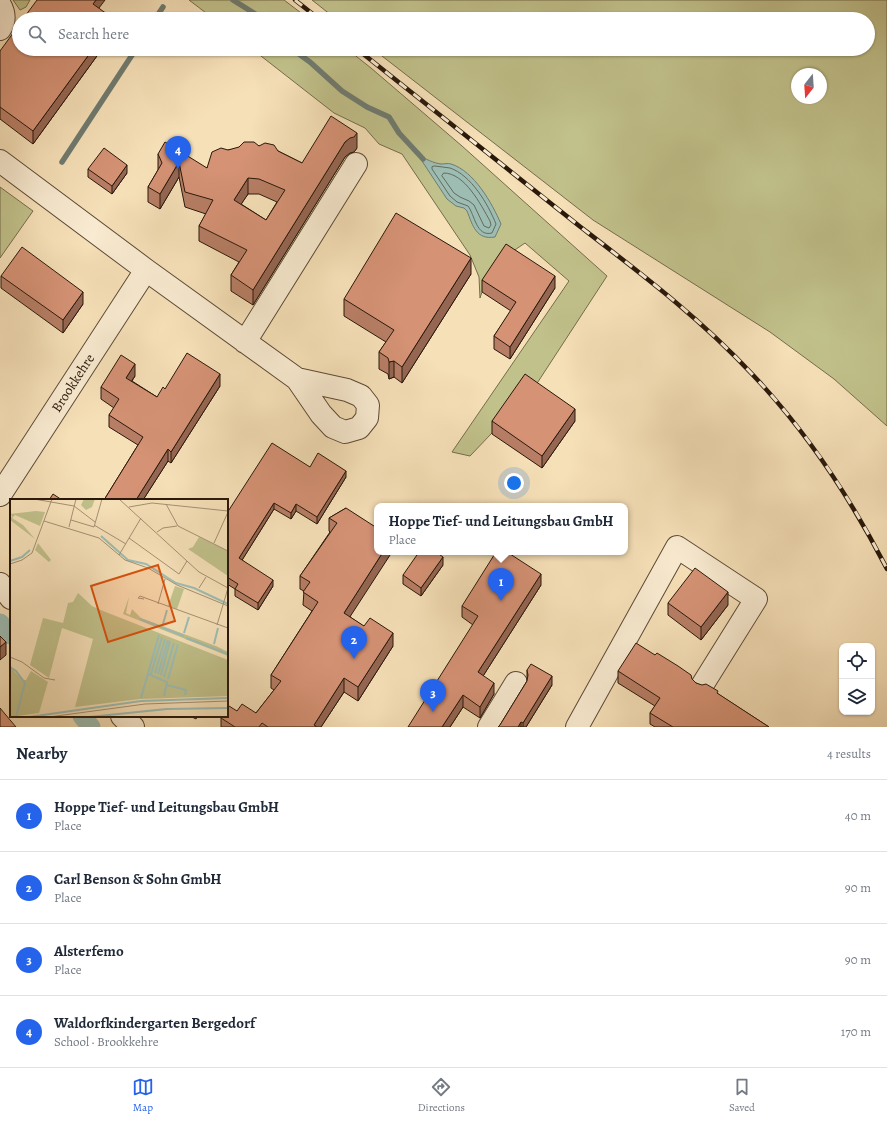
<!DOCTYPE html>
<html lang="en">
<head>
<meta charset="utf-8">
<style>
	:root { --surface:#fff; --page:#f6f6f7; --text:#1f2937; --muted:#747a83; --line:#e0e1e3; --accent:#2563eb }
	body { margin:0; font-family:Alegreya,serif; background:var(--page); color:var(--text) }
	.controls { position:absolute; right:12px; bottom:12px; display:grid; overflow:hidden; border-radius:8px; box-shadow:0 1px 3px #0004 }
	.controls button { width:36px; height:36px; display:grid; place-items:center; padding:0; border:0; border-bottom:1px solid var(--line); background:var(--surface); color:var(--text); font:20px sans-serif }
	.compass { position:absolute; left:791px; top:68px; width:36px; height:36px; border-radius:50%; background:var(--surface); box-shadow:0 1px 3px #0004; rotate:197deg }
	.you { position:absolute; left:514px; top:483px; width:14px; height:14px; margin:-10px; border:3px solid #fff; border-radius:50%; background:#1a73e8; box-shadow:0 0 0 6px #1a73e833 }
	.badge { display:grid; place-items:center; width:26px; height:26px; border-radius:50%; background:var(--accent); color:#fff; font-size:13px; font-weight:700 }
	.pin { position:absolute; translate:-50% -33px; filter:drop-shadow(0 1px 2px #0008) }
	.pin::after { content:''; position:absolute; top:21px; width:14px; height:12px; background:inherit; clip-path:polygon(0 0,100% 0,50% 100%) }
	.popup { position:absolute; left:374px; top:503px; width:254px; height:52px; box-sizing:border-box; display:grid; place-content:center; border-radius:8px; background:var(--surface); filter:drop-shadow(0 1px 3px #0005); font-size:13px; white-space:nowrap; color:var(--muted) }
	.popup b { font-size:15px; color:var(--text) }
	.popup::after { content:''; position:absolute; left:50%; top:100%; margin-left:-8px; border:8px solid transparent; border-top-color:var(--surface) }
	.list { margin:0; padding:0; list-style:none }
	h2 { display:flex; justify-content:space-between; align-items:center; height:52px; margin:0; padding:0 16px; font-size:17px }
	h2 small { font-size:13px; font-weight:400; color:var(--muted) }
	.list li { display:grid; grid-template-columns:26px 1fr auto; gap:12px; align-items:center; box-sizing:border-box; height:72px; padding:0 16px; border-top:1px solid var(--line) }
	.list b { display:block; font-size:15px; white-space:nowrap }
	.list p { margin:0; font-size:13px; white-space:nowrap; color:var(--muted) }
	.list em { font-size:13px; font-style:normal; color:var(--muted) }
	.icon { flex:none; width:22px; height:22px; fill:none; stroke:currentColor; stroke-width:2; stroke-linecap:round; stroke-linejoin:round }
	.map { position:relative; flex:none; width:887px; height:727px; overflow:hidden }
	.search { position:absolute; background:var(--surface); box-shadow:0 1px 3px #0004; left:12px; right:12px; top:12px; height:44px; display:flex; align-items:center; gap:10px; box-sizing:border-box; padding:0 14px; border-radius:22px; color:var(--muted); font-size:15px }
	.sheet { height:340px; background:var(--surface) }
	nav { display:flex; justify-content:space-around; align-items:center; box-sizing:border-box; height:56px; border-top:1px solid var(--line); background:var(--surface); font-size:11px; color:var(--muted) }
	nav a { display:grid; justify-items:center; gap:2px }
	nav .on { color:var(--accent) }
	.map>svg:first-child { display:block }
</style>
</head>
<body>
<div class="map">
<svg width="887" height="727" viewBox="0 0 887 727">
	<rect width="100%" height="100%" fill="#f6e0b8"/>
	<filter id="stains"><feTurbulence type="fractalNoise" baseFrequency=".005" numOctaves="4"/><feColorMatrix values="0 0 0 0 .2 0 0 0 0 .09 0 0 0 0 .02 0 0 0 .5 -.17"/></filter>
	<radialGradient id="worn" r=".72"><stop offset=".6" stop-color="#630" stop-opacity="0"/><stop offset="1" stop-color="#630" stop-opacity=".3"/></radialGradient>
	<path fill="#c1c18b" stroke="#756c4b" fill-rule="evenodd" d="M13,0H30L26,7L20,10Z
		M189,0H284L309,19H214Z
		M312,0H887V426L834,379L770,332L593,220L373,49H868V19H336ZM797,74H821V98H797Z
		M252,49H347L371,68L462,146L607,276L532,391L470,456L452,452L569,281L525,243L506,256L482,292L480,298L479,277L470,255L402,154L379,144L365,128L334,113Z
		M0,187L33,211L0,258Z"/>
	<path fill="#9dbdb3" stroke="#6f7b70" d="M418,155C426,159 433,163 441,164C444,164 448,163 451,164C474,171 492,203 501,224L495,237C476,240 473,226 467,211L464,208L456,206L447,199Z"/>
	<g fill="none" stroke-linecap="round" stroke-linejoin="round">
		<path stroke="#636a5f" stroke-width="1" d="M435,166C440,167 445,167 450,168C471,175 488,204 496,224L492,233C476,237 475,215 468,206L457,202L450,196L432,169V167Z
			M444,173C465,173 481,205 490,221L491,225L489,228L484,226L474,205L469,201L460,197L454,193L442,176Z"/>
		<path stroke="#6f7b70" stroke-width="5.5" d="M233,0L257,15L261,19
			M155,19L163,7
			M292,49L310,62L342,91L367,107L389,117L399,133L423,159
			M62,162L136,49"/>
		<path stroke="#9dbdb3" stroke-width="19" d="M0,623L11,635
			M82,716L91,727"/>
		<g stroke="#5c4a36" stroke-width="24">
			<path id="minor" d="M0,5C5,14 5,21 0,29
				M0,161L146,270L297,379L321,414L333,427L345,432L359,428L367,418L368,405L361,396L347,390L297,379
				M245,342L356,164
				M0,495L146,270
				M0,584L11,598
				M122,716L133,727
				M489,727L516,683
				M577,727L677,547L756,599L703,684"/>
		</g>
		<use href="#minor" stroke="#f9ebd1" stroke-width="22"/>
		<g stroke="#29180b" stroke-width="4.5">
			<path id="rail" d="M295,0L319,19
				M357,49C431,108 504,166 578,225C639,272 700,318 752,374C808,433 850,497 887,569"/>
		</g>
		<use href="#rail" stroke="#f9ebd1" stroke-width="3" stroke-dasharray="9" stroke-linecap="butt"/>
	</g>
	<path fill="#b77e65" stroke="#29180b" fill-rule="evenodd" d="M102,49L33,144L0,119V51Z
		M259,146L278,151L302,163L357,148L354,152L350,153L345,157L253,305L231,291V275L239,262L199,241V226L206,214L185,207L179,177L160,209L148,202V187L158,170V154L207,168L228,150ZM248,194H259L277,202L266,220L241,204Z
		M88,169L127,173L112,194L88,177Z
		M471,274L402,383L394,377L389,379L388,374L379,369V352L386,342L344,316V299Z
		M1,276L83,304L63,333L1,288Z
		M482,280L555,288L510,359L494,349V336L511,311L482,292Z
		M135,376L132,381L157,397L165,389L220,386L171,463L168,461L143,500H104L138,445L109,427V415L114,408L101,399V387Z
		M492,421H575L542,468L492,434Z
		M310,467L346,477L317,524L296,511L291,519L274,509L242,560L273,586L258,610L235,596V589L227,584V513Z
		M346,508L350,617L393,646L358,701L344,692L321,727H221V718L237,711L256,713L274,690L271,688V675L312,611L303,605L304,591L300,589V576L330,532L329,531V518Z
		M443,565L421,596L403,584V575Z
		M541,585L483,676L494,694L480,718L463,707L450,727L473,625L462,617V606Z
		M668,603L728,605L701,640L668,615Z
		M527,670L552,685L526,727H498L500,725L527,681Z
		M618,671L692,679L696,683L718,694L769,727H655L650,724V713L655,706L618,683Z
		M190,716H198L196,719Z"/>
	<path fill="#956652" stroke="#29180b" d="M96,0H105L93,16V4Z
		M93,49H102L33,144V131Z
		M357,133V148L354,152L350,153L345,157L253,305V290L345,142L350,138Z
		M179,162V177L160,209V194Z
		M127,165V173L112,194V186Z
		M248,178V194L234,215V200Z
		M471,258V274L402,383V367Z
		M555,276V288L510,359V347Z
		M83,292V304L63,333V320Z
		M394,361V377L389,379V362Z
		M135,364V376L126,389V378Z
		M220,374V386L171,463V452Z
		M575,409V421L542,468V456Z
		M168,449V461L143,500H136Z
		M346,471V477L317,524V517Z
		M274,503V509L239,565V558Z
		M296,504V511L291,519V513Z
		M383,552H392L344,626V613Z
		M443,557V565L421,596V588Z
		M541,574V585L478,684V672Z
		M273,580V586L258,610V603Z
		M728,592V605L701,640V627Z
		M393,633V646L358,701V687Z
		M6,642V655L0,660V647Z
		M552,676V685L526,727H523V723Z
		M344,678V692L321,727H314V725Z
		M494,683V694L480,718V707Z
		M463,695V707L450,727H442Z
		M521,722V727H518Z"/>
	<path fill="#d59275" stroke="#29180b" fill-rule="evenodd" d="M37,0H96L93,4L114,19H23Z
		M19,25V49H93L33,131L0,107V51Z
		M331,116L357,133L354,137L350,138L345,142L253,290L231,275L247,250L199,226L213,200L185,192L179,162L160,194L148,187L162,163L158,154L165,142L207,168L212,152L221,148L228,150L239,147L244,142H254L259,146L265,143L274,145L278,151L302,163ZM248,178L259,179L285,190L266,220L234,200Z
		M104,148L127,165L112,186L88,169Z
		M396,213L471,258L402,367L394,361L389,362L388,358L379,352L394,330L344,299Z
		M506,244L555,276L510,347L494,336L516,302L482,280Z
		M22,247L83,292L63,320L1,276Z
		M187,353L220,374L171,452L168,449L136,500H104L143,437L109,415L119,399L101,387L121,355L135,364L126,378L157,397L163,387L165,389Z
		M525,374L575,409L542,456L492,421Z
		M272,443L310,467L318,453L346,471L317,517L296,504L291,513L274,503L239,558L273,580L258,603L235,589L238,584L227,577V513Z
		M53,494L62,500H49Z
		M346,508L377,528V552H383L344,613L364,626L370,618L393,633L358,687L344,678L314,725L316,726V727H268L262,723L259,727H235L221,718L223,716H227V709L229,706L237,711L242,704L256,713L281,681L271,675L318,602L303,592L310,582L300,576L337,523L329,518Z
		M419,552H436L443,557L421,588L403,575Z
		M496,552H507L541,574L478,672L494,683L480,707L463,695L442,727H408L478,616L462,606Z
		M695,568L728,592L701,627L668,603Z
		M0,636L6,642L0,647Z
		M636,643L655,655L657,653L678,666L691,675L692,679L696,683L702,685L706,684L718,691L717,693L769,727H673L650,713L660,698L618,671Z
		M531,664L552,676L523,723L521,722L518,727H498L500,725L527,681L528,675L527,670Z
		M0,708L16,727H0Z"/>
	<g text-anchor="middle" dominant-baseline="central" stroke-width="3.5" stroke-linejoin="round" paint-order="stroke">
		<g font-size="14" fill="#29180b" stroke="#f9ebd1">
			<text transform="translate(73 383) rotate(-57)">Brookkehre</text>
		</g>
	</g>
	<g transform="translate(10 499)">
		<rect width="218" height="218" fill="#f6e0b8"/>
		<path d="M74,0H85L82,8L76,11L71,6ZM26,12L35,13L30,27L5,16L2,19L13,26L25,40L0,21L2,17L0,15ZM189,38L218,52V77L178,50L183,48ZM28,44L41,61L39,63L25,51ZM165,87L174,90L167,110L158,107ZM68,94L82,107L93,112L218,161V197L130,200L65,208L83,140L52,129L39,179L20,166L33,119L53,124L58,104L63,103ZM119,98L116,114L120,116L122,110L131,119L206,147L218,153V157L113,115ZM0,168L13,181H16L21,172L38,183L29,214L0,218Z" fill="#c1c18b"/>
		<path fill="none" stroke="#9dbdb3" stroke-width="2" d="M91,37L118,61L136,65L166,84L184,89L218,105M0,62L12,58L20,51M130,120L174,137M153,125L157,111M174,134L179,118M176,139L218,155M204,145L208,129M0,168L6,172L15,184L6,218M145,174L155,140M138,175L157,183L154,197M141,175L152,138M148,175L158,141M151,176L160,142M154,178L164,144M158,180L168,145M157,186L176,191L175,196M131,199L149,136M19,218L131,202L218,199M79,218L157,210L218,209"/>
		<path fill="none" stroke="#a49073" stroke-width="1" d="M24,0L64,7L85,23M109,0L189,73L218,89M156,5L168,27L218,52M119,8L142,4L218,12M61,21L84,28L92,0M34,22L89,39L115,61L138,69L167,86L218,107M84,26L116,45M59,28L66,0M147,33L153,29L167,27M119,39L169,75L177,62M204,44L218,13M109,56L131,19M0,65L12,61L22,54L42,0M189,89L196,78M134,100L128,99L130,97L218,129M148,105L155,80M207,126L218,89M0,158L12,163L34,179L45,181M39,218L135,205L218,202"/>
		<path fill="#d5520c" fill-opacity="0.15" stroke="#d5520c" stroke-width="2" d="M148,66L165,122L98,143L81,87Z"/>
		<rect width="218" height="218" fill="none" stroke="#29180b" stroke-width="2"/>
	</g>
	<rect width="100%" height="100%" filter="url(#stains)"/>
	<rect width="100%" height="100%" fill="url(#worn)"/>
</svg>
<div class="controls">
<button><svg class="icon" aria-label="locate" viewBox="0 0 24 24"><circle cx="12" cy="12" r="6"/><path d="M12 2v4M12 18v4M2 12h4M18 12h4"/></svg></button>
<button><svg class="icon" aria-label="layers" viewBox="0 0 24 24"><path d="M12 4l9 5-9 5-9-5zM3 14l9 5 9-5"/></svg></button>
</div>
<svg class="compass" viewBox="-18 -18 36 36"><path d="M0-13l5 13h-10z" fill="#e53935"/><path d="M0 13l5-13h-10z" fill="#747a83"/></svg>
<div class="you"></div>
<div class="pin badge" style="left:501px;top:601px">1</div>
<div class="popup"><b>Hoppe Tief- und Leitungsbau GmbH</b>Place</div>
<div class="pin badge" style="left:354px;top:659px">2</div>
<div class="pin badge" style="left:433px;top:712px">3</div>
<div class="pin badge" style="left:178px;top:169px">4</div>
<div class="search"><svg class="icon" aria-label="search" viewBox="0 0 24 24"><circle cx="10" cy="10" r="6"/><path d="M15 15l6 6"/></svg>Search here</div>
</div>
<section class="sheet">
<h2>Nearby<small>4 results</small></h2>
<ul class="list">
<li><span class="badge">1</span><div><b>Hoppe Tief- und Leitungsbau GmbH</b><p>Place</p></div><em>40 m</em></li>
<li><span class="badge">2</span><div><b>Carl Benson &amp; Sohn GmbH</b><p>Place</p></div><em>90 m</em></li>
<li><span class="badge">3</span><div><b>Alsterfemo</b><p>Place</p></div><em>90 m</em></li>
<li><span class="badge">4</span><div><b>Waldorfkindergarten Bergedorf</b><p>School · Brookkehre</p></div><em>170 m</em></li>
</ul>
</section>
<nav>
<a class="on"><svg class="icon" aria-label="map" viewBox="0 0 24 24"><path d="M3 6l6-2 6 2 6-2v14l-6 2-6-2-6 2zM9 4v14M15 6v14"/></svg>Map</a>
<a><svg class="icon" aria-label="directions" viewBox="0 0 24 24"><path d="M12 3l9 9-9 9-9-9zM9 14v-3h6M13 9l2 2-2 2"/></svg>Directions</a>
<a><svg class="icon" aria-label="saved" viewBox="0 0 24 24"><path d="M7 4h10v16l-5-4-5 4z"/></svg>Saved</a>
</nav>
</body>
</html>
